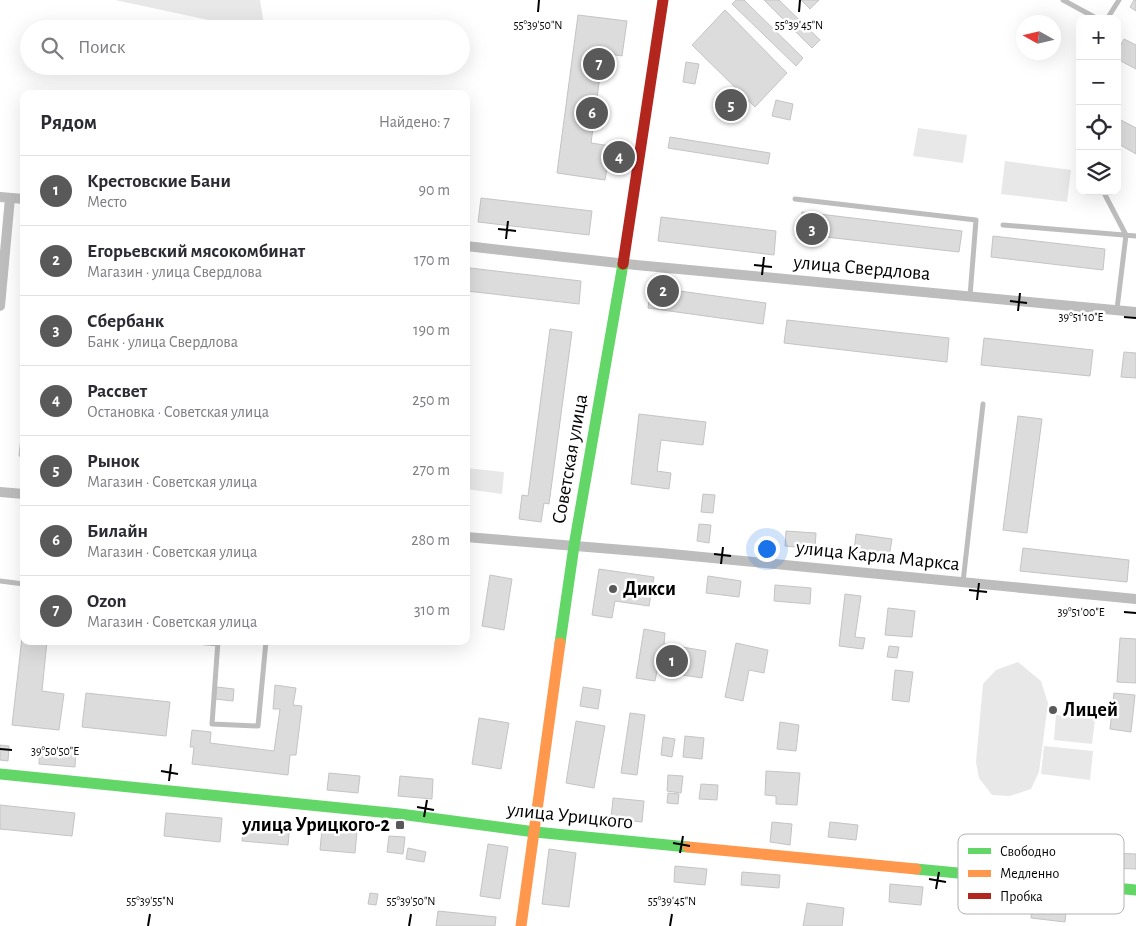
<!DOCTYPE html>
<html lang="ru">
<head>
<meta charset="utf-8">
<style>
	:root { --surface:#fff; --page:#f7f7f7; --text:#2b2b33; --muted:#7c7c81; --line:#e1e1e2; --accent:#595959 }
	body { margin:0; font-family:"Alegreya Sans",sans-serif; background:var(--page); color:var(--text) }
	.controls { position:absolute; right:15px; top:15px; display:grid; overflow:hidden; border-radius:10px; box-shadow:0 5px 20px #0002 }
	.controls button { width:45px; height:45px; display:grid; place-items:center; padding:0; border:0; border-bottom:1px solid var(--line); background:var(--surface); color:var(--text); font:25px sans-serif }
	.compass { position:absolute; left:1016px; top:15px; width:45px; height:45px; border-radius:50%; background:var(--surface); box-shadow:0 5px 20px #0002; rotate:278deg }
	.you { position:absolute; left:766px; top:548px; width:18px; height:18px; margin:-12px; border:4px solid #fff; border-radius:50%; background:#1a73e8; box-shadow:0 0 0 8px #1a73e833 }
	.badge { display:grid; place-items:center; width:32px; height:32px; border-radius:50%; background:var(--accent); color:#fff; font-size:16px; font-weight:700 }
	.pin { position:absolute; translate:-50% -50%; border:2px solid #fff; box-shadow:0 1px 5px #0006 }
	.list { margin:0; padding:0; list-style:none }
	h2 { display:flex; justify-content:space-between; align-items:center; height:65px; margin:0; padding:0 20px; font-size:21px }
	h2 small { font-size:16px; font-weight:400; color:var(--muted) }
	.list li { display:grid; grid-template-columns:32px 1fr auto; gap:15px; align-items:center; box-sizing:border-box; height:70px; padding:0 20px; border-top:1px solid var(--line) }
	.list b { display:block; font-size:19px; white-space:nowrap }
	.list p { margin:0; font-size:16px; white-space:nowrap; color:var(--muted) }
	.list em { font-size:16px; font-style:normal; color:var(--muted) }
	.icon { flex:none; width:28px; height:28px; fill:none; stroke:currentColor; stroke-width:2; stroke-linecap:round; stroke-linejoin:round }
	.map { position:relative; flex:none; width:1136px; height:926px; overflow:hidden }
	.search { position:absolute; background:var(--surface); box-shadow:0 5px 20px #0002; left:20px; top:20px; width:450px; height:55px; display:flex; align-items:center; gap:12px; box-sizing:border-box; padding:0 18px; border-radius:28px; color:var(--muted); font-size:19px }
	.panel { position:absolute; background:var(--surface); box-shadow:0 5px 20px #0002; left:20px; top:90px; width:450px; height:555px; border-radius:10px }
	.map>svg:first-child { display:block }
</style>
</head>
<body>
<div class="map">
<svg width="1136" height="926" viewBox="0 0 1136 926">
	<rect width="100%" height="100%" fill="#fff"/>
	<path fill="#e8e8e8" d="M115,0H260L264,24H227Z
		M918,128L967,135L963,163L913,156Z
		M1005,161L1071,170L1067,202L1001,194Z
		M466,468L504,472L502,494L466,489Z
		M1018,662L1041,681L1048,703L1039,772L1031,789L1010,796L992,795L979,778L976,762L983,684L996,670Z
		M1056,715L1095,719L1092,744L1054,740Z
		M1044,746L1093,751L1090,780L1041,774Z"/>
	<path fill="#dcdcdc" stroke="#c4c4c4" d="M736,0H744L803,58L796,66L732,4Z
		M764,0H779L820,40L812,48Z
		M801,0H819L810,9Z
		M1134,0H1136V11L1130,7Z
		M725,10L787,73L755,107L692,45Z
		M578,15L627,21L622,56L603,53L591,143L611,146L605,180L557,173Z
		M1124,39L1136,45V69L1117,59V52Z
		M686,62L699,64L695,84L683,82Z
		M720,93L742,98L738,112L717,106Z
		M776,100L793,104L790,120L772,116Z
		M1117,118L1136,128V154L1117,143Z
		M670,137L770,153L768,164L668,148Z
		M481,198L592,211L589,235L478,222Z
		M802,212L962,231L959,252L799,234Z
		M661,217L776,231L774,255L658,241Z
		M993,236L1105,249L1103,270L991,257Z
		M470,268L581,281L579,304L467,291Z
		M651,287L766,303L763,324L648,308Z
		M787,320L949,338L947,362L784,343Z
		M550,329L572,332L549,504L544,503L541,522L519,519L522,495L528,496Z
		M984,338L1093,350L1090,376L981,365Z
		M1124,352L1136,353V378L1121,377Z
		M24,408V457L19,456Z
		M639,414L706,422L703,445L661,440L657,471L671,473L669,489L631,484Z
		M1018,416L1042,419L1027,533L1003,530Z
		M703,494L715,495L713,513L701,512Z
		M699,524L711,525L709,543L697,541Z
		M786,531L816,533L815,549L785,546Z
		M856,534L892,539L889,557L854,552Z
		M1023,548L1129,560L1127,582L1020,571Z
		M599,569L654,577L649,606L615,601L612,618L592,615Z
		M490,575L512,579L504,630L482,626Z
		M708,576L741,581L739,597L706,593Z
		M775,585L811,588L810,604L774,601Z
		M845,594L861,596L855,637L865,638L863,649L839,646Z
		M888,608L915,611L912,637L885,635Z
		M23,629L24,641H47L42,691L64,694L59,730L12,725Z
		M644,629L665,633L664,644L706,651L702,678L657,671L655,681L636,678Z
		M1120,638L1136,639V683L1117,682Z
		M736,643L768,650L764,673L749,670L743,701L725,697Z
		M889,646L899,647L897,658L887,657Z
		M895,670L913,672L909,702L892,700Z
		M275,685L296,688L293,705L302,706L296,755H290L288,775L192,764L194,747H190L192,730L211,732L210,743L274,751L280,709H273Z
		M217,687L234,689L233,701L215,699Z
		M583,687L601,690L598,709L580,706Z
		M86,693L170,702L166,736L82,727Z
		M1114,693L1135,695L1131,732L1110,729Z
		M630,713L645,715L637,775L621,773Z
		M479,718L509,723L501,769L472,764Z
		M576,721L605,726L594,788L566,783Z
		M780,722L799,725L796,751L777,749Z
		M685,736L704,738L702,759L683,757Z
		M663,737L675,739L672,757L661,755Z
		M0,745L9,746L8,761L0,760Z
		M40,746L76,748L75,767L39,764Z
		M766,771L800,773L797,805L776,804V796L765,795Z
		M329,773L360,776L358,793L327,790Z
		M668,775L683,776L681,793L667,791Z
		M400,776L433,779L432,799L398,796Z
		M701,784L718,785L717,800L699,799Z
		M668,793L679,794L678,804L667,803Z
		M613,798L644,801L642,822L611,819Z
		M0,805L75,813L72,836L0,829Z
		M166,813L222,818L220,842L164,836Z
		M244,820L290,824L288,845L242,841Z
		M772,822L792,824L790,845L770,842Z
		M830,822L858,825L856,840L828,837Z
		M322,829L357,832L355,853L320,850Z
		M389,836L405,837L403,854L387,852Z
		M488,844L508,847L500,899L480,896Z
		M408,848L426,852L424,862L406,859Z
		M549,849L576,853L569,907L542,904Z
		M1108,853L1136,854V869L1107,868Z
		M675,866L707,869L705,885L674,882Z
		M742,872L780,875L779,888L741,885Z
		M890,884L923,887L921,905L889,902Z
		M370,893L378,894L376,905L368,904Z
		M1032,899L1067,902L1065,922L1031,918Z
		M807,903L844,908L842,926H803Z
		M438,911L496,917L495,926H436Z"/>
	<g fill="none" stroke-linecap="round" stroke-linejoin="round">
		<path stroke="#bdbdbd" stroke-width="5" d="M1063,0L1098,19
			M1107,19L1119,0
			M1103,191L1126,235L1117,309
			M795,199L976,220L970,296
			M1003,225L1136,236
			M0,581L24,584
			M963,582L983,404
			M185,641L218,644
			M218,641L212,724L258,726L266,641"/>
		<path stroke="#bdbdbd" stroke-width="10" d="M0,197L24,199
			M466,246L636,265L1136,312
			M0,306L10,198
			M0,492L24,494
			M466,537L661,553L1136,599"/>
		<path stroke="#63d668" stroke-width="11" d="M560,643L574,546L623,264
			M0,774L400,814L535,832L688,847
			M916,869L1136,890"/>
		<path stroke="#ff974d" stroke-width="11" d="M688,847L916,869
			M521,926L560,643"/>
		<path stroke="#b3261e" stroke-width="11" d="M623,264L663,0"/>
	</g>
	<path fill="none" stroke="#000" stroke-width="2" d="M538,12L539,0M799,12L800,0M498,229L516,231M506,239L508,221M754,265L772,267M762,275L764,257M1010,301L1027,303M1018,311L1020,293M1124,317L1136,318M714,554L731,556M721,564L723,547M969,590L987,592M977,600L979,583M1124,612L1136,613M0,749L12,750M161,771L178,774M169,781L171,764M417,807L434,810M424,817L427,800M673,843L690,846M680,853L683,836M929,879L946,882M936,889L939,872M148,926L150,914M409,926L411,914M670,926L672,914"/>
	<g fill="#595959" stroke="#fff" stroke-width="2">
		<circle cx="613" cy="589" r="5"/>
		<circle cx="1053" cy="710" r="5"/>
		<rect x="395" y="820" width="10" height="10" rx="2.5"/>
	</g>
	<g text-anchor="middle" dominant-baseline="central" stroke-width="5" stroke-linejoin="round" paint-order="stroke">
		<g font-size="20" fill="#000" stroke="#fff">
			<text transform="translate(862 268) rotate(5)">улица Свердлова</text>
			<text transform="translate(570 459) rotate(-80)">Советская улица</text>
			<text transform="translate(878 556) rotate(6)">улица Карла Маркса</text>
			<text transform="translate(570 816) rotate(6)">улица Урицкого</text>
		</g>
		<g font-size="20" font-weight="bold" fill="#000" stroke="#fff" text-anchor="start">
			<text x="623" y="589">Дикси</text>
			<text x="1063" y="710">Лицей</text>
			<text x="390" y="825" text-anchor="end">улица Урицкого-2</text>
		</g>
	</g>
	<rect x="958" y="834" width="166" height="80" rx="8" fill="#fff" stroke="#b2b2b2" stroke-width="1"/>
	<rect x="968" y="848" width="23" height="6" fill="#63d668"/>
	<rect x="968" y="870" width="23" height="7" fill="#ff974d"/>
	<rect x="968" y="893" width="23" height="6" fill="#b3261e"/>
	<g font-size="14" fill="#000">
		<text x="1000" y="856">Свободно</text>
		<text x="1000" y="878">Медленно</text>
		<text x="1000" y="901">Пробка</text>
	</g>
	<g font-size="12" text-anchor="middle" fill="#000" stroke="#fff" stroke-width="5" stroke-linejoin="round" paint-order="stroke">
		<text x="538" y="29">55°39'50"N</text>
		<text x="799" y="29">55°39'45"N</text>
		<text x="1081" y="321">39°51'10"E</text>
		<text x="1081" y="616">39°51'00"E</text>
		<text x="55" y="755">39°50'50"E</text>
		<text x="150" y="905">55°39'55"N</text>
		<text x="411" y="905">55°39'50"N</text>
		<text x="672" y="905">55°39'45"N</text>
	</g>
</svg>
<div class="controls">
<button>+</button>
<button>−</button>
<button><svg class="icon" aria-label="locate" viewBox="0 0 24 24"><circle cx="12" cy="12" r="6"/><path d="M12 2v4M12 18v4M2 12h4M18 12h4"/></svg></button>
<button><svg class="icon" aria-label="layers" viewBox="0 0 24 24"><path d="M12 4l9 5-9 5-9-5zM3 14l9 5 9-5"/></svg></button>
</div>
<svg class="compass" viewBox="-18 -18 36 36"><path d="M0-13l5 13h-10z" fill="#e53935"/><path d="M0 13l5-13h-10z" fill="#7c7c81"/></svg>
<div class="you"></div>
<div class="pin badge" style="left:672px;top:661px">1</div>
<div class="pin badge" style="left:663px;top:291px">2</div>
<div class="pin badge" style="left:812px;top:229px">3</div>
<div class="pin badge" style="left:619px;top:157px">4</div>
<div class="pin badge" style="left:731px;top:105px">5</div>
<div class="pin badge" style="left:592px;top:113px">6</div>
<div class="pin badge" style="left:599px;top:64px">7</div>
<div class="search"><svg class="icon" aria-label="search" viewBox="0 0 24 24"><circle cx="10" cy="10" r="6"/><path d="M15 15l6 6"/></svg>Поиск</div>
<section class="panel">
<h2>Рядом<small>Найдено: 7</small></h2>
<ul class="list">
<li><span class="badge">1</span><div><b>Крестовские Бани</b><p>Место</p></div><em>90 m</em></li>
<li><span class="badge">2</span><div><b>Егорьевский мясокомбинат</b><p>Магазин · улица Свердлова</p></div><em>170 m</em></li>
<li><span class="badge">3</span><div><b>Сбербанк</b><p>Банк · улица Свердлова</p></div><em>190 m</em></li>
<li><span class="badge">4</span><div><b>Рассвет</b><p>Остановка · Советская улица</p></div><em>250 m</em></li>
<li><span class="badge">5</span><div><b>Рынок</b><p>Магазин · Советская улица</p></div><em>270 m</em></li>
<li><span class="badge">6</span><div><b>Билайн</b><p>Магазин · Советская улица</p></div><em>280 m</em></li>
<li><span class="badge">7</span><div><b>Ozon</b><p>Магазин · Советская улица</p></div><em>310 m</em></li>
</ul>
</section>
</div>
</body>
</html>
